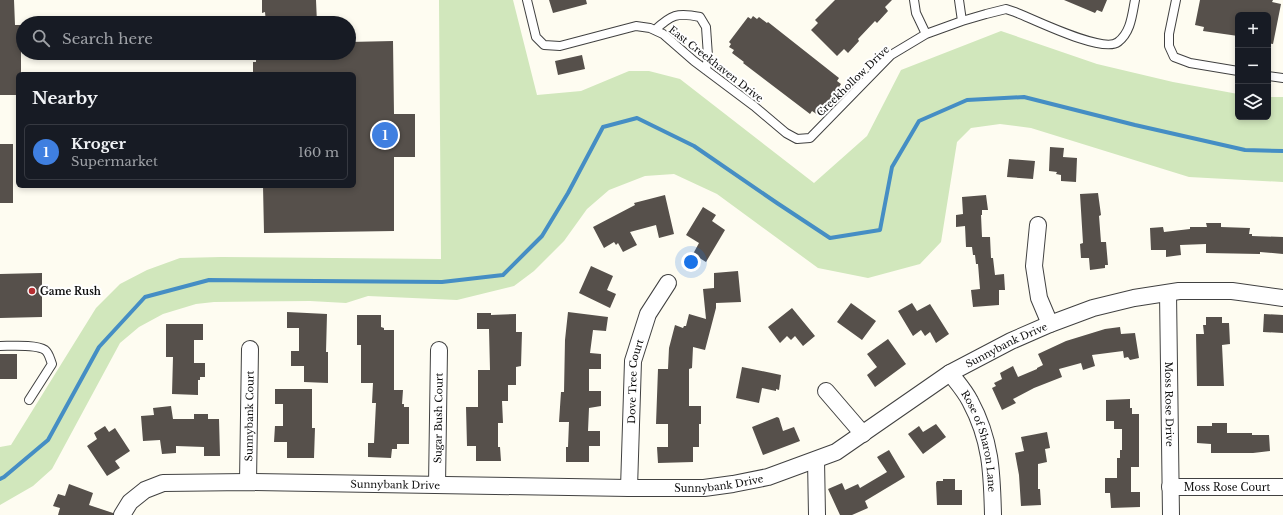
<!DOCTYPE html>
<html lang="en">
<head>
<meta charset="utf-8">
<style>
	:root { --surface:#171b24; --page:#20242c; --text:#f1f3f6; --muted:#9ea1a6; --line:#363941; --accent:#2563eb }
	body { margin:0; font-family:"Libre Baskerville",serif; background:var(--page); color:var(--text) }
	.controls { position:absolute; right:12px; top:12px; display:grid; overflow:hidden; border-radius:6px; box-shadow:0 2px 6px #0003 }
	.controls button { width:36px; height:36px; display:grid; place-items:center; padding:0; border:0; border-bottom:1px solid var(--line); background:var(--surface); color:var(--text); font:20px sans-serif }
	.you { position:absolute; left:691px; top:262px; width:14px; height:14px; margin:-10px; border:3px solid #fff; border-radius:50%; background:#1a73e8; box-shadow:0 0 0 6px #1a73e833 }
	.badge { display:grid; place-items:center; width:26px; height:26px; border-radius:50%; background:var(--accent); color:#fff; font-size:13px; font-weight:700 }
	.pin { position:absolute; translate:-50% -50%; border:2px solid #fff; box-shadow:0 1px 4px #0006 }
	.list { margin:0; padding:0; list-style:none }
	h2 { display:flex; justify-content:space-between; align-items:center; height:52px; margin:0; padding:0 16px; font-size:17px }
	h2 small { font-size:13px; font-weight:400; color:var(--muted) }
	.list li { display:grid; grid-template-columns:26px 1fr auto; gap:12px; align-items:center; box-sizing:border-box; height:56px; margin:0 8px 8px; padding:0 8px; border:1px solid var(--line); border-radius:6px }
	.list b { display:block; font-size:15px; white-space:nowrap }
	.list p { margin:0; font-size:13px; white-space:nowrap; color:var(--muted) }
	.list em { font-size:13px; font-style:normal; color:var(--muted) }
	.icon { flex:none; width:22px; height:22px; fill:none; stroke:currentColor; stroke-width:2; stroke-linecap:round; stroke-linejoin:round }
	.map { position:relative; flex:none; width:1283px; height:515px; overflow:hidden }
	.search { position:absolute; background:var(--surface); box-shadow:0 2px 6px #0003; left:16px; top:16px; width:340px; height:44px; display:flex; align-items:center; gap:10px; box-sizing:border-box; padding:0 14px; border-radius:22px; color:var(--muted); font-size:15px }
	.panel { position:absolute; background:var(--surface); box-shadow:0 2px 6px #0003; left:16px; top:72px; width:340px; height:116px; border-radius:6px }
	.map>svg:first-child { display:block }
</style>
</head>
<body>
<div class="map">
<svg width="1283" height="515" viewBox="0 0 1283 515">
	<rect width="100%" height="100%" fill="#fefcf1"/>
	<path fill="#d1e7bc" d="M439,0H513L537,95L581,91L629,71H649L680,79L814,183L867,136L901,70L1001,31L1097,64L1173,82L1238,94V117H1268V97H1283V182L1189,177L1031,128L1000,124L971,128L957,142L941,242L920,264L868,278L818,268L717,194L674,174L645,176L609,190L587,209L564,241L534,271L514,286L457,300L368,296L346,303L310,301L214,302L196,304L163,314L139,327L120,343L52,469L33,486L0,505V447L11,445L96,308L120,284L147,270L180,258L221,257L441,259Z"/>
	<g fill="none" stroke-linecap="round" stroke-linejoin="round">
		<path stroke="#458ec4" stroke-width="4" d="M0,479L4,477L48,440L99,347L145,297L209,280L442,282L503,275L542,236L568,193L603,127L637,118L694,146L777,203L830,238L880,230L892,167L919,121L967,100L1024,97L1135,125L1245,150L1283,151"/>
	</g>
	<path fill="#56504b" d="M0,0H14L15,25H21V74H18V95H0Z
		M262,0H316L317,23H266L265,12L262,13Z
		M549,0H586L587,4L553,13Z
		M835,0H892L885,7L888,11L877,23L875,21L858,39L859,41L848,53L844,49L837,56L811,30L818,23L815,20Z
		M1064,0H1107L1102,12L1097,10L1095,13Z
		M1200,0H1273L1272,2L1281,4L1273,44L1268,43V15H1238V36L1203,31L1204,27L1195,25Z
		M753,16L757,19L759,17L767,23L768,22L839,78L837,81L841,84L839,87L841,88L822,114L820,112L818,115L812,111L810,114L743,63L744,62L732,53L734,50L729,47L731,44L729,42L748,17L751,19Z
		M393,41L394,114H415V157H394V231L264,233L263,186H354V74H253V62H256V53H349V42Z
		M582,55L585,69L558,75L555,61Z
		M0,144H13V203H0Z
		M1050,147L1064,148L1063,157L1077,158L1076,182L1061,181V175L1056,174L1057,172L1049,171Z
		M1009,159L1035,161L1033,179L1007,177Z
		M1098,193L1101,215L1099,216L1101,242H1106L1108,265H1105V268L1090,270L1089,258H1081L1080,244L1083,243L1080,194Z
		M665,195L674,234L659,238L656,225L630,232L637,245L623,252L618,243L616,245L614,242L604,248L593,227L635,205L634,203Z
		M986,195L988,210H982V215H981L982,237H990L991,258H993L995,275L1004,274L1005,290H999V305L973,307L971,290L980,289L978,264H976L975,255H973L972,247H966L965,226L956,227V215L963,214L962,197Z
		M703,207L716,215L712,221L725,230L706,262L693,254L699,243L686,235Z
		M1206,223H1221V227L1250,228L1249,234H1252V236L1283,237V254L1260,252V254L1206,253V244L1180,245L1181,255L1166,257V250H1151L1150,228L1163,227L1164,232L1190,229V227H1207Z
		M591,266L613,276L607,290L616,294L610,308L579,293Z
		M738,271L741,302L716,303V308L705,350L693,347L692,368L689,369V406H701V424H699V447H693V462L658,463L657,447H668V424H656L658,369H668L669,348L675,325L683,328L684,326H686L689,314L706,319L703,289L714,288V273Z
		M42,273V317L0,318V274Z
		M851,303L876,321L862,340L837,322Z
		M912,303L917,311L930,304L949,334L936,343L930,332L925,336L921,330L913,336L898,311Z
		M792,308L815,336L803,346L795,336L791,340L787,336L780,343L768,327Z
		M287,312L327,314L326,352H328V383L304,382V366H291V351H299V328H287Z
		M568,312L608,317L606,331L593,330L590,353L601,354V369H589V391H601V406L589,408L588,431H600V446H589V462H566V447H568L569,422H559L561,392H564L565,340Z
		M477,313H491V315L516,314V332H522L521,366L516,367V385H508V401H502L503,423H498V447H500L501,461H476V446H467L466,407H478V370H490L489,329H477Z
		M1264,314L1283,315V333L1263,332Z
		M357,315H381V327L384,328V330H394V390H403L402,404H404V407H409V444H397V449H392L391,458L368,457V443H374L376,403H372L373,383H361V345H357Z
		M1206,317H1222V323H1229L1230,344L1222,345L1224,386H1197L1196,334H1204L1203,325H1206Z
		M166,324H203V340H194V363H205V377H200V380H198V395L172,394L173,357H166Z
		M1120,327L1121,334L1135,333L1139,358L1130,360L1128,357L1124,358L1123,351L1092,355L1095,366L1083,370L1081,363L1059,369L1062,377L1034,388L1013,399L1016,403L1002,410L992,388L996,386L994,383L1002,379L1000,373L1013,366L1018,377L1037,369V368L1043,365L1038,354L1066,341L1105,329Z
		M888,339L906,364L875,387L867,375L877,367L867,354Z
		M0,354H17V379H0Z
		M742,367L781,375L779,390L776,389V391L762,388L759,403L736,398Z
		M275,389H312V428H315L314,458H287V442H274L275,426H283V404H275Z
		M1130,399V408H1132V414H1139V467H1131V492H1140V507L1111,508L1110,493H1105V478H1117V458H1120V450H1122V429H1114V421H1106V400Z
		M171,406L173,419H194V414H208V419H219L220,456H204V447L176,446V453L162,454L160,440L143,441L141,416L154,415L153,408Z
		M777,417L779,418L783,431L794,427L800,441L763,455L752,427Z
		M1212,423H1227V433H1252V435H1269L1270,451L1253,453H1211V444L1197,443V426H1212Z
		M936,424L946,437L923,454L908,434L919,426L923,432Z
		M105,426L109,432L115,428L130,451L115,461L120,468L107,476L87,446L97,439L94,433Z
		M1047,432L1050,448L1045,449L1047,462L1038,464V489H1040L1041,505L1021,506L1019,475L1015,453L1024,451L1021,437Z
		M889,450L905,477L865,501L868,508L852,515H840L828,489L842,483L845,490L858,484L860,488L887,472L877,457Z
		M943,479H955V490H962V505H937L936,483L937,481H943Z
		M69,484L93,493L89,505L113,513V515H58L60,508L53,506L58,494L65,496Z"/>
	<g fill="none" stroke-linecap="round" stroke-linejoin="round">
		<g stroke="#414141" stroke-width="10">
			<path id="service" d="M527,0L536,37L544,45L560,46L636,26L650,28L663,34L694,61L754,106L786,133L797,139L810,138L891,55L926,34L962,21L986,14L1006,9L1015,12C1033,19 1103,54 1118,42C1131,32 1132,15 1135,0
				M914,0L916,13L926,34
				M959,0L962,21
				M1176,0L1169,34V46L1174,57L1190,63L1238,71
				M655,30C671,15 677,12 700,17L706,27L708,56L706,70
				M1268,76L1283,78
				M0,346C11,346 36,344 45,350C49,353 50,359 52,364L29,400"/>
		</g>
		<g stroke="#414141" stroke-width="18">
			<g id="minor">
				<path d="M1038,225L1034,266L1039,298L1050,324"/>
				<path id="s1" d="M1168,293L1171,515"/>
				<path id="s2" d="M950,373C957,382 965,391 970,401C991,440 992,472 993,515"/>
				<path d="M826,391L863,434"/>
				<path d="M816,460L817,515"/>
				<path id="s3" d="M248,482L250,349"/>
				<path id="s4" d="M437,485L439,350"/>
				<path id="s5" d="M1170,487H1283"/>
				<path id="s6" d="M629,488L633,361L648,314L668,283"/>
				<path id="s7" d="M122,515L130,502L145,490L163,483L248,482L629,488H704L733,484L768,477L836,452L950,373L1011,341L1050,324L1093,308L1134,298L1179,291H1232L1283,298"/>
			</g>
		</g>
		<use href="#service" stroke="#fff" stroke-width="8"/>
		<use href="#minor" stroke="#fff" stroke-width="16"/>
	</g>
	<circle fill="#b52f32" stroke="#fff" stroke-width="1.5" cx="32" cy="291" r="4"/>
	<g text-anchor="middle" dominant-baseline="central" stroke-width="4" stroke-linejoin="round" paint-order="stroke">
		<g font-size="10" fill="#0e0e0e" stroke="#fff">
			<text transform="translate(716 64) rotate(38)">East Creekhaven Drive</text>
			<text transform="translate(853 81) rotate(-44)">Creekhollow Drive</text>
			<text stroke="none"><textPath href="#s7" startOffset="934">Sunnybank Drive</textPath></text>
			<text stroke="none"><textPath href="#s6" startOffset="107">Dove Tree Court</textPath></text>
			<text stroke="none"><textPath href="#s1" startOffset="111">Moss Rose Drive</textPath></text>
			<text stroke="none"><textPath href="#s3" startOffset="66">Sunnybank Court</textPath></text>
			<text stroke="none"><textPath href="#s4" startOffset="67">Sugar Bush Court</textPath></text>
			<text stroke="none"><textPath href="#s2" startOffset="76">Rose of Sharon Lane</textPath></text>
			<text stroke="none"><textPath href="#s7" startOffset="610">Sunnybank Drive</textPath></text>
			<text stroke="none"><textPath href="#s7" startOffset="286">Sunnybank Drive</textPath></text>
			<text stroke="none"><textPath href="#s5" startOffset="57">Moss Rose Court</textPath></text>
		</g>
		<g font-size="10" font-weight="bold" fill="#0e0e0e" stroke="#fff" text-anchor="start">
			<text x="40" y="291">Game Rush</text>
		</g>
	</g>
</svg>
<div class="controls">
<button>+</button>
<button>−</button>
<button><svg class="icon" aria-label="layers" viewBox="0 0 24 24"><path d="M12 4l9 5-9 5-9-5zM3 14l9 5 9-5"/></svg></button>
</div>
<div class="you"></div>
<div class="pin badge" style="left:385px;top:135px;background:#3f7fe0">1</div>
<div class="search"><svg class="icon" aria-label="search" viewBox="0 0 24 24"><circle cx="10" cy="10" r="6"/><path d="M15 15l6 6"/></svg>Search here</div>
<section class="panel">
<h2>Nearby<small></small></h2>
<ul class="list">
<li><span class="badge" style="background:#3f7fe0">1</span><div><b>Kroger</b><p>Supermarket</p></div><em>160 m</em></li>
</ul>
</section>
</div>
</body>
</html>
